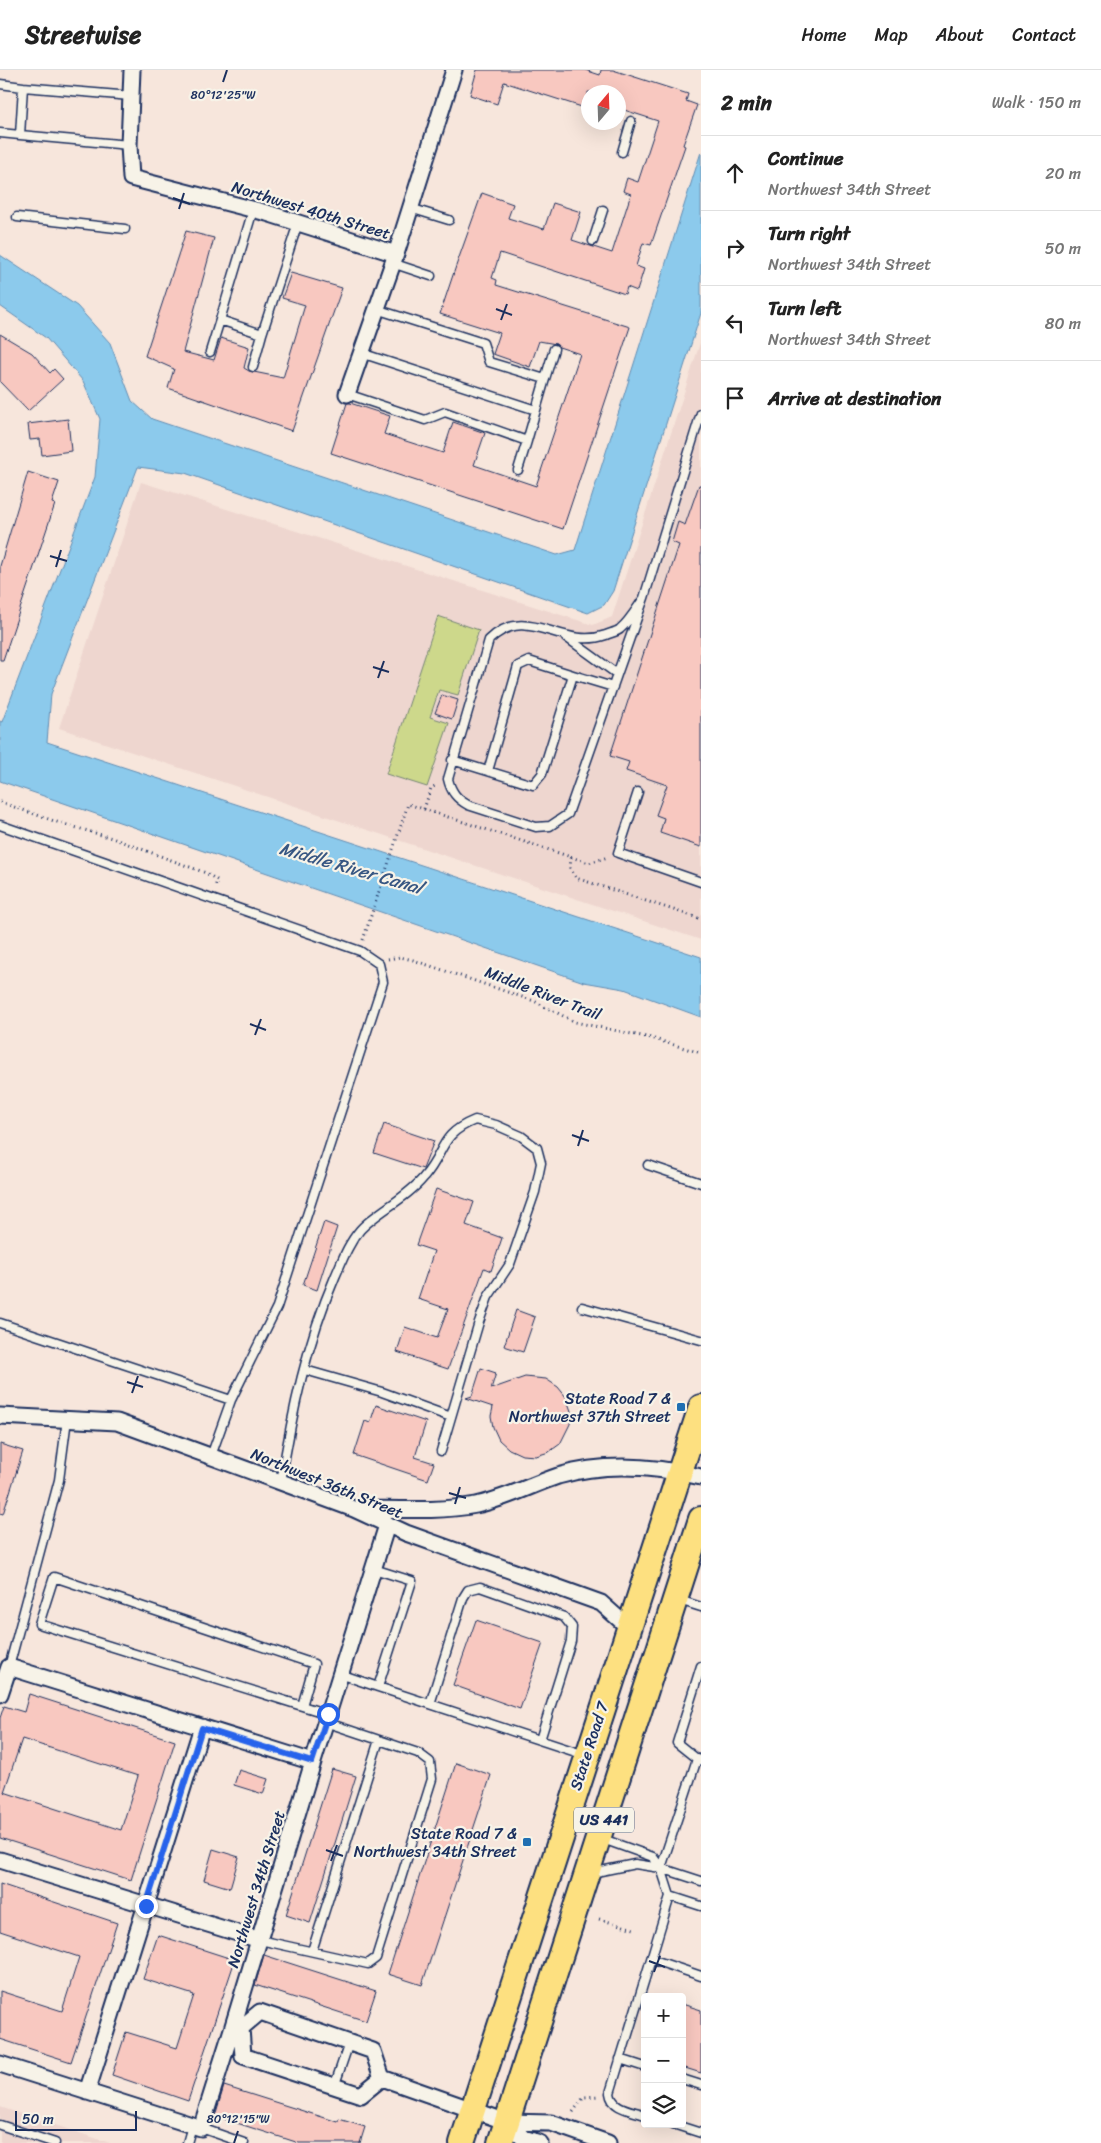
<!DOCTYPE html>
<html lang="en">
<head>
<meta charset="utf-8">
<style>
	:root { --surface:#fff; --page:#f2f2f2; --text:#222; --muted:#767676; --line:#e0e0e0 }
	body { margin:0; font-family:Sriracha,sans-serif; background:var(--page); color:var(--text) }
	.controls { position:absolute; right:15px; bottom:15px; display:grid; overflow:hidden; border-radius:5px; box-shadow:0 5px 20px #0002 }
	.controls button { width:45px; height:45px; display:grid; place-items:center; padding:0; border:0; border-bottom:1px solid var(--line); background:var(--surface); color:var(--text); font:25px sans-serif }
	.compass { position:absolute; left:581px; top:15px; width:45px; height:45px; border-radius:50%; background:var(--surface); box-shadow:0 5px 20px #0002; rotate:19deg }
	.scale { position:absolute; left:15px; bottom:12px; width:122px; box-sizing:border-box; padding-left:5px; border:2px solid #1b2f5e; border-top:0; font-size:14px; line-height:18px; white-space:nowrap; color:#1b2f5e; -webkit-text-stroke:4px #f7f3e8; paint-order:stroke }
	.stop { position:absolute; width:15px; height:15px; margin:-11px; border:4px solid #2563eb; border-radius:50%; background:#fff }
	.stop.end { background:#2563eb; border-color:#fff; box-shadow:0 1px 5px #0008 }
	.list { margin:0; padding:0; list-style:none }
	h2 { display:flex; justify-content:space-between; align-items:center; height:65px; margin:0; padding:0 20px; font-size:21px }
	h2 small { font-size:16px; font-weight:400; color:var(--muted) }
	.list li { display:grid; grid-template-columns:32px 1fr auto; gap:15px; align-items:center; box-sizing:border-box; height:75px; padding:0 20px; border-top:1px solid var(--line) }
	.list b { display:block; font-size:19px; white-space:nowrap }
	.list p { margin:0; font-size:16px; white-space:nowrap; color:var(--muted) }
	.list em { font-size:16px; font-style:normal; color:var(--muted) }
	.icon { flex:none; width:28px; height:28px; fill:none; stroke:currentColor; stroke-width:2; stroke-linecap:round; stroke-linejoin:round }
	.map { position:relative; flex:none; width:701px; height:2073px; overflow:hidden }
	header { display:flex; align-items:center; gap:30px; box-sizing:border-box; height:70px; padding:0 25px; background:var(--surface); border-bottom:1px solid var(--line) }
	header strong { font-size:24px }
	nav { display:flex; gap:28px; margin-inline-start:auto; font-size:18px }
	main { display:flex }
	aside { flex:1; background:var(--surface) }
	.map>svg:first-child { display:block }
</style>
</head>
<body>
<header>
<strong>Streetwise</strong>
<nav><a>Home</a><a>Map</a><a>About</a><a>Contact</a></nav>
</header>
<main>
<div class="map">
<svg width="701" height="2073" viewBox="0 0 701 2073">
	<rect width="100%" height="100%" fill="#f7e6dc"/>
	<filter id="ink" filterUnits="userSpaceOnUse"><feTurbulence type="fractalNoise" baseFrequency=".02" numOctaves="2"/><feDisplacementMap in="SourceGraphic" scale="10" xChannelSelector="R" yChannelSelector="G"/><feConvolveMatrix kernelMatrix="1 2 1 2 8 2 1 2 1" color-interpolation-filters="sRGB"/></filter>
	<g filter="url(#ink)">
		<path fill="#eed6cf" d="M701,270V870L59,658L141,412L593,555L612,547Z
			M0,2037L110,2073H0Z"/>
		<path fill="#cdd88b" stroke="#748474" d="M438,546L479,560L458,625L439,620L430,647L449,653L427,717L386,704Z"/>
		<path fill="#8ccaec" stroke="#5f8cb3" d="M701,82V243L613,521L604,535L588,543L185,403L138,397L51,624L47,672L701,887V947L624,919L584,912L0,711V651L2,652L95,407L100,349L83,311L46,268L0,236V185L77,236L110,273L132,331L152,349L557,485L575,480Z"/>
		<path fill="#f8c8c0" stroke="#1b2f5e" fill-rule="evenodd" d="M477,0H585L600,5L601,0H613L688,24L686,31L697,35L683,75L685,76L651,175L643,173L636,196L644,199L637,221L627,217L625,224L500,183L492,208L497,210L496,215L630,257L563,459L331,383L347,333H350L390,346L384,364L443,383L453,352L485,363L474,395L536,416L580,284L559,277L556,274L539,271L530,297L493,284L500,263L440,244L456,196L482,123L513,134L508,148L544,159L553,133L581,142L572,170L612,183L631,124L623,121L627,108L638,112L658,51L618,38V22H588V39L504,12L497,34L470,25Z
			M186,161L214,168L183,282L214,290L221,268L249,277L244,298L249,301L283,308L305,235L282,228L291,203L342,218L292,361L168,318L174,299L145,286Z
			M0,264L32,283L50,303L54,299L63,309L28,341L0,312Z
			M68,349L71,381L42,385L40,369L30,370L28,354Z
			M28,402L59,412L52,433L55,434L3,590H0V496Z
			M699,415H701V777L660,763L664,748L656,745L667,715L626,701L629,692L610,686L679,475L672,472L678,452L685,455Z
			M442,625L458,630L452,649L435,643Z
			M384,1054L434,1071L423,1099L374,1083Z
			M436,1119L474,1132L466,1155L502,1168L491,1201L484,1198L448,1299L397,1282L405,1257L437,1268L448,1239L418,1229L434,1181L416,1175Z
			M324,1152L337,1157L317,1220L303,1215Z
			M516,1240L535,1247L523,1282L504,1276Z
			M481,1298L496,1303L491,1319L525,1307L546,1309L558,1317L566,1327L571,1341L570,1354L560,1374L549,1382L536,1386L522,1385L509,1379L499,1370L493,1357L491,1346L493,1337L466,1328L472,1326Z
			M376,1335L426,1352L415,1387L434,1393L428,1410L354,1385L365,1351L370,1353Z
			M0,1374L23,1381L3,1444L0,1443Z
			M476,1550L543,1573L520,1639L453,1615Z
			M29,1624L175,1671L131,1810L0,1768V1648L4,1636L24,1642ZM22,1669L138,1706L121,1760L4,1722Z
			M456,1693L491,1705L422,1915L388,1904Z
			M332,1699L356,1706L310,1853L286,1845Z
			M239,1700L268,1709L263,1724L234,1715Z
			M213,1779L239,1787L230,1818L204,1810Z
			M0,1814L117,1853L71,1992L0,1969V1921L62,1941L79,1887L0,1861Z
			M158,1865L235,1890L188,2031L112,2005L126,1962L177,1978L194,1925L143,1909Z
			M264,1885L376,1921L366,1951L255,1915Z
			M682,1934L701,1940V2003L682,1997Z
			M224,2016L338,2052L339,2049L365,2057L360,2073H299L215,2046Z"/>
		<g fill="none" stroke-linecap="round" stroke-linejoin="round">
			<g stroke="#1b2f5e" stroke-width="11">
				<path id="lane" d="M0,14L23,17
					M0,63L20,65
					M129,75L20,65L23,17L131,26
					M622,82L631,51
					M410,138L449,150
					M253,140L220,250L262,264L298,153
					M17,147L125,159
					M593,171L603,140
					M392,193L431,206
					M210,282L220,250
					M361,283L536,340
					M253,297L262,264
					M545,309L554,279
					M347,324L425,350L445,342L527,371L545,309L489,292L483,273L376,239
					M518,400L527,371
					M644,528C637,538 629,552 620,559C617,562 610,563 606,565C561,581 528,532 489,570L448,709C451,722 457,729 468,735L536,757L550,756L568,744L644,528L701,343
					M566,567L617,604
					M573,605L613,617
					M452,690L533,715L542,704L573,605L529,591L518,596L488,701
					M638,722L618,783L701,812
					M0,755L360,881L379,894L383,912L277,1237L231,1330L211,1386
					M648,1095L701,1113
					M582,1237L701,1270
					M0,1253L231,1330
					M305,1300L382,1322L451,1347
					M281,1412C292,1342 307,1272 335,1207C342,1191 348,1174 360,1160C376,1142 406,1129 424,1107C446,1082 438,1065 475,1050L496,1055L521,1066L537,1078L541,1093L535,1122L510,1194L488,1227L479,1252L441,1381
					M679,1530L701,1537
					M9,1597L59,1410L67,1349
					M340,1604L378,1617L412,1511L374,1499
					M378,1617L585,1685
					M430,1634L463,1528L468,1520L480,1517L564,1547L572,1557L571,1571L540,1670
					M302,1636L314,1594L54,1507L39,1554L302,1636L328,1644
					M697,1689L677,1673L701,1596
					M600,1768L653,1787L661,1798L670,1826L651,1889
					M661,1798L697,1689L701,1690
					M591,1803L635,1794L661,1798L701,1811
					M670,1826L701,1836
					M260,1870L368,1894L376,1888L432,1709L430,1692L418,1683L325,1652
					M312,1881L379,1670
					M620,1989L645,1997
					M682,2009L701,2015
					M334,2017L349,1973
					M645,2045C631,2040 612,2039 610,2023L651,1889L701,1906
					M673,2054L701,2063
					M0,2055L55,2073
					M201,2058L244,2073
					M187,2073L192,2056"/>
			</g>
			<g stroke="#1b2f5e" stroke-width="19">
				<path id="street" d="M132,0L129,75L131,108L267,143L396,184L347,324
					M396,184L454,0
					M0,1346L117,1352L354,1439L406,1463L601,1533L628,1557
					M358,1439C397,1439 438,1442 476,1435C505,1429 531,1415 558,1406C605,1392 655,1396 701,1407
					M0,1624L9,1597L313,1692
					M0,1790L260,1870
					M260,1942L373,1981L382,2008L361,2025L243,1986L241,1958Z
					M233,1956L313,1692L387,1455
					M0,1994L201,2058L233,1956L241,1958
					M382,2008L507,2052L551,2053L608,2073
					M87,2022L202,1657
					M507,2052L523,2068L540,2073"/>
			</g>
			<g stroke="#1b2f5e" stroke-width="28">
				<path id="primary" d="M462,2073L701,1337
					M500,2073L701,1449"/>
			</g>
			<path stroke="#1b2f5e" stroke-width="3" stroke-dasharray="1 4" stroke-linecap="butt" d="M0,732L57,752L112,768L206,803L217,810L215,818
				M424,739L431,718L437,715
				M571,787L589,793L608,787
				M363,870L408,734L571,787L570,798L576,808L701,849
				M388,889L400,887L413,890L534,931L575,952L651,968L701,983
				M599,1849L634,1859
				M573,2042L584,2027L599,2026"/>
			<use href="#lane" stroke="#f7f3e8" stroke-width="8"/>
			<use href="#street" stroke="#f7f3e8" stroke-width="15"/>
			<use href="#primary" stroke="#fde080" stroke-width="24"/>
		</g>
	</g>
	<g fill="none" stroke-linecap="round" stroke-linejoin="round" filter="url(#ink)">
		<path stroke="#2563eb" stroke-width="6" d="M146,1836L202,1658L312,1692L328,1644"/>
	</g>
	<path fill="none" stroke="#1b2f5e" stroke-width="2" d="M223,12L227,0M173,128L190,134M179,139L184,123M496,239L512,245M501,250L507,234M50,486L67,491M56,497L61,480M373,597L389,602M378,608L384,591M250,954L266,960M255,965L261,949M572,1065L589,1071M578,1076L583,1060M127,1312L143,1317M132,1323L138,1306M449,1423L466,1428M455,1434L460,1417M326,1780L343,1786M331,1791L337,1775M649,1891L665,1897M654,1902L660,1886M234,2073L238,2061"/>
	<g fill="#1f6fb2" stroke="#f7f3e8" stroke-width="2">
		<rect x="676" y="1332" width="10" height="10" rx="2.5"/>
		<rect x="522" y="1767" width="10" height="10" rx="2.5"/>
	</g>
	<g text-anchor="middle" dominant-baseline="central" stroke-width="4.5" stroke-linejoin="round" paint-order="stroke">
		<rect fill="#f7f3e8" stroke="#5d6a87" stroke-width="1" x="574" y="1737.5" width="60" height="25" rx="4"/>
		<g font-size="15" font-weight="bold" fill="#1b2f5e">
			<text x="604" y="1750">US 441</text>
		</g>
		<g font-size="16" fill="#1b2f5e" stroke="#f7f3e8">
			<text transform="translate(311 140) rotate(17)">Northwest 40th Street</text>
			<text transform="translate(543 923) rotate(21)">Middle River Trail</text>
			<text transform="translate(327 1413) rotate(22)">Northwest 36th Street</text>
			<text transform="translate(589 1676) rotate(-72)">State Road 7</text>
			<text transform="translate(256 1819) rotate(-73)">Northwest 34th Street</text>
		</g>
		<g font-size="16" fill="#1b2f5e" stroke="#f7f3e8" text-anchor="end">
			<text x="671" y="1328">State Road 7 &amp;<tspan x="671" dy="18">Northwest 37th Street</tspan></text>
			<text x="517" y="1763">State Road 7 &amp;<tspan x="517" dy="18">Northwest 34th Street</tspan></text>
		</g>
		<g font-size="18" font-style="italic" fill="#375682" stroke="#f7f3e8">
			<text transform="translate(351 798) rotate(16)">Middle River Canal</text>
		</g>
	</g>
	<g font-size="12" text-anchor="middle" fill="#1b2f5e" stroke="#f7f3e8" stroke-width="4.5" stroke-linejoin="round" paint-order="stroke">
		<text x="223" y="29">80°12'25"W</text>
		<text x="238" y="2053">80°12'15"W</text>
	</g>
</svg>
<div class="controls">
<button>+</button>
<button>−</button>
<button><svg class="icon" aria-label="layers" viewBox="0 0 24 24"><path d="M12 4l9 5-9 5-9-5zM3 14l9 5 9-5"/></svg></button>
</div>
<svg class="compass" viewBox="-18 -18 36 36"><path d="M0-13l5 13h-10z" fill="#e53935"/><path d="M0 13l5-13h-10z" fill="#767676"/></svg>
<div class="scale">50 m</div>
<div class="stop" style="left:328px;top:1644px"></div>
<div class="stop end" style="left:146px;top:1836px"></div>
</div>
<aside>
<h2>2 min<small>Walk · 150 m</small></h2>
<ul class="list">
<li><svg class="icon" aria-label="ahead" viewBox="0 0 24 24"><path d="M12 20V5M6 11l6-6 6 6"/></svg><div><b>Continue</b><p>Northwest 34th Street</p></div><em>20 m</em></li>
<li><svg class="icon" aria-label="right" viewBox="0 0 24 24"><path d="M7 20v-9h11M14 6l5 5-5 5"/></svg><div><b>Turn right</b><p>Northwest 34th Street</p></div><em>50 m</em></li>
<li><svg class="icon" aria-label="left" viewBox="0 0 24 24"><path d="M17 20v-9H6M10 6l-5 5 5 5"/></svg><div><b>Turn left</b><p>Northwest 34th Street</p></div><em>80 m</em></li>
<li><svg class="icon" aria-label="arrive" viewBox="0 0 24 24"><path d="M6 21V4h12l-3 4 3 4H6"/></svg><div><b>Arrive at destination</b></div></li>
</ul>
</aside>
</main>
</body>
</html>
